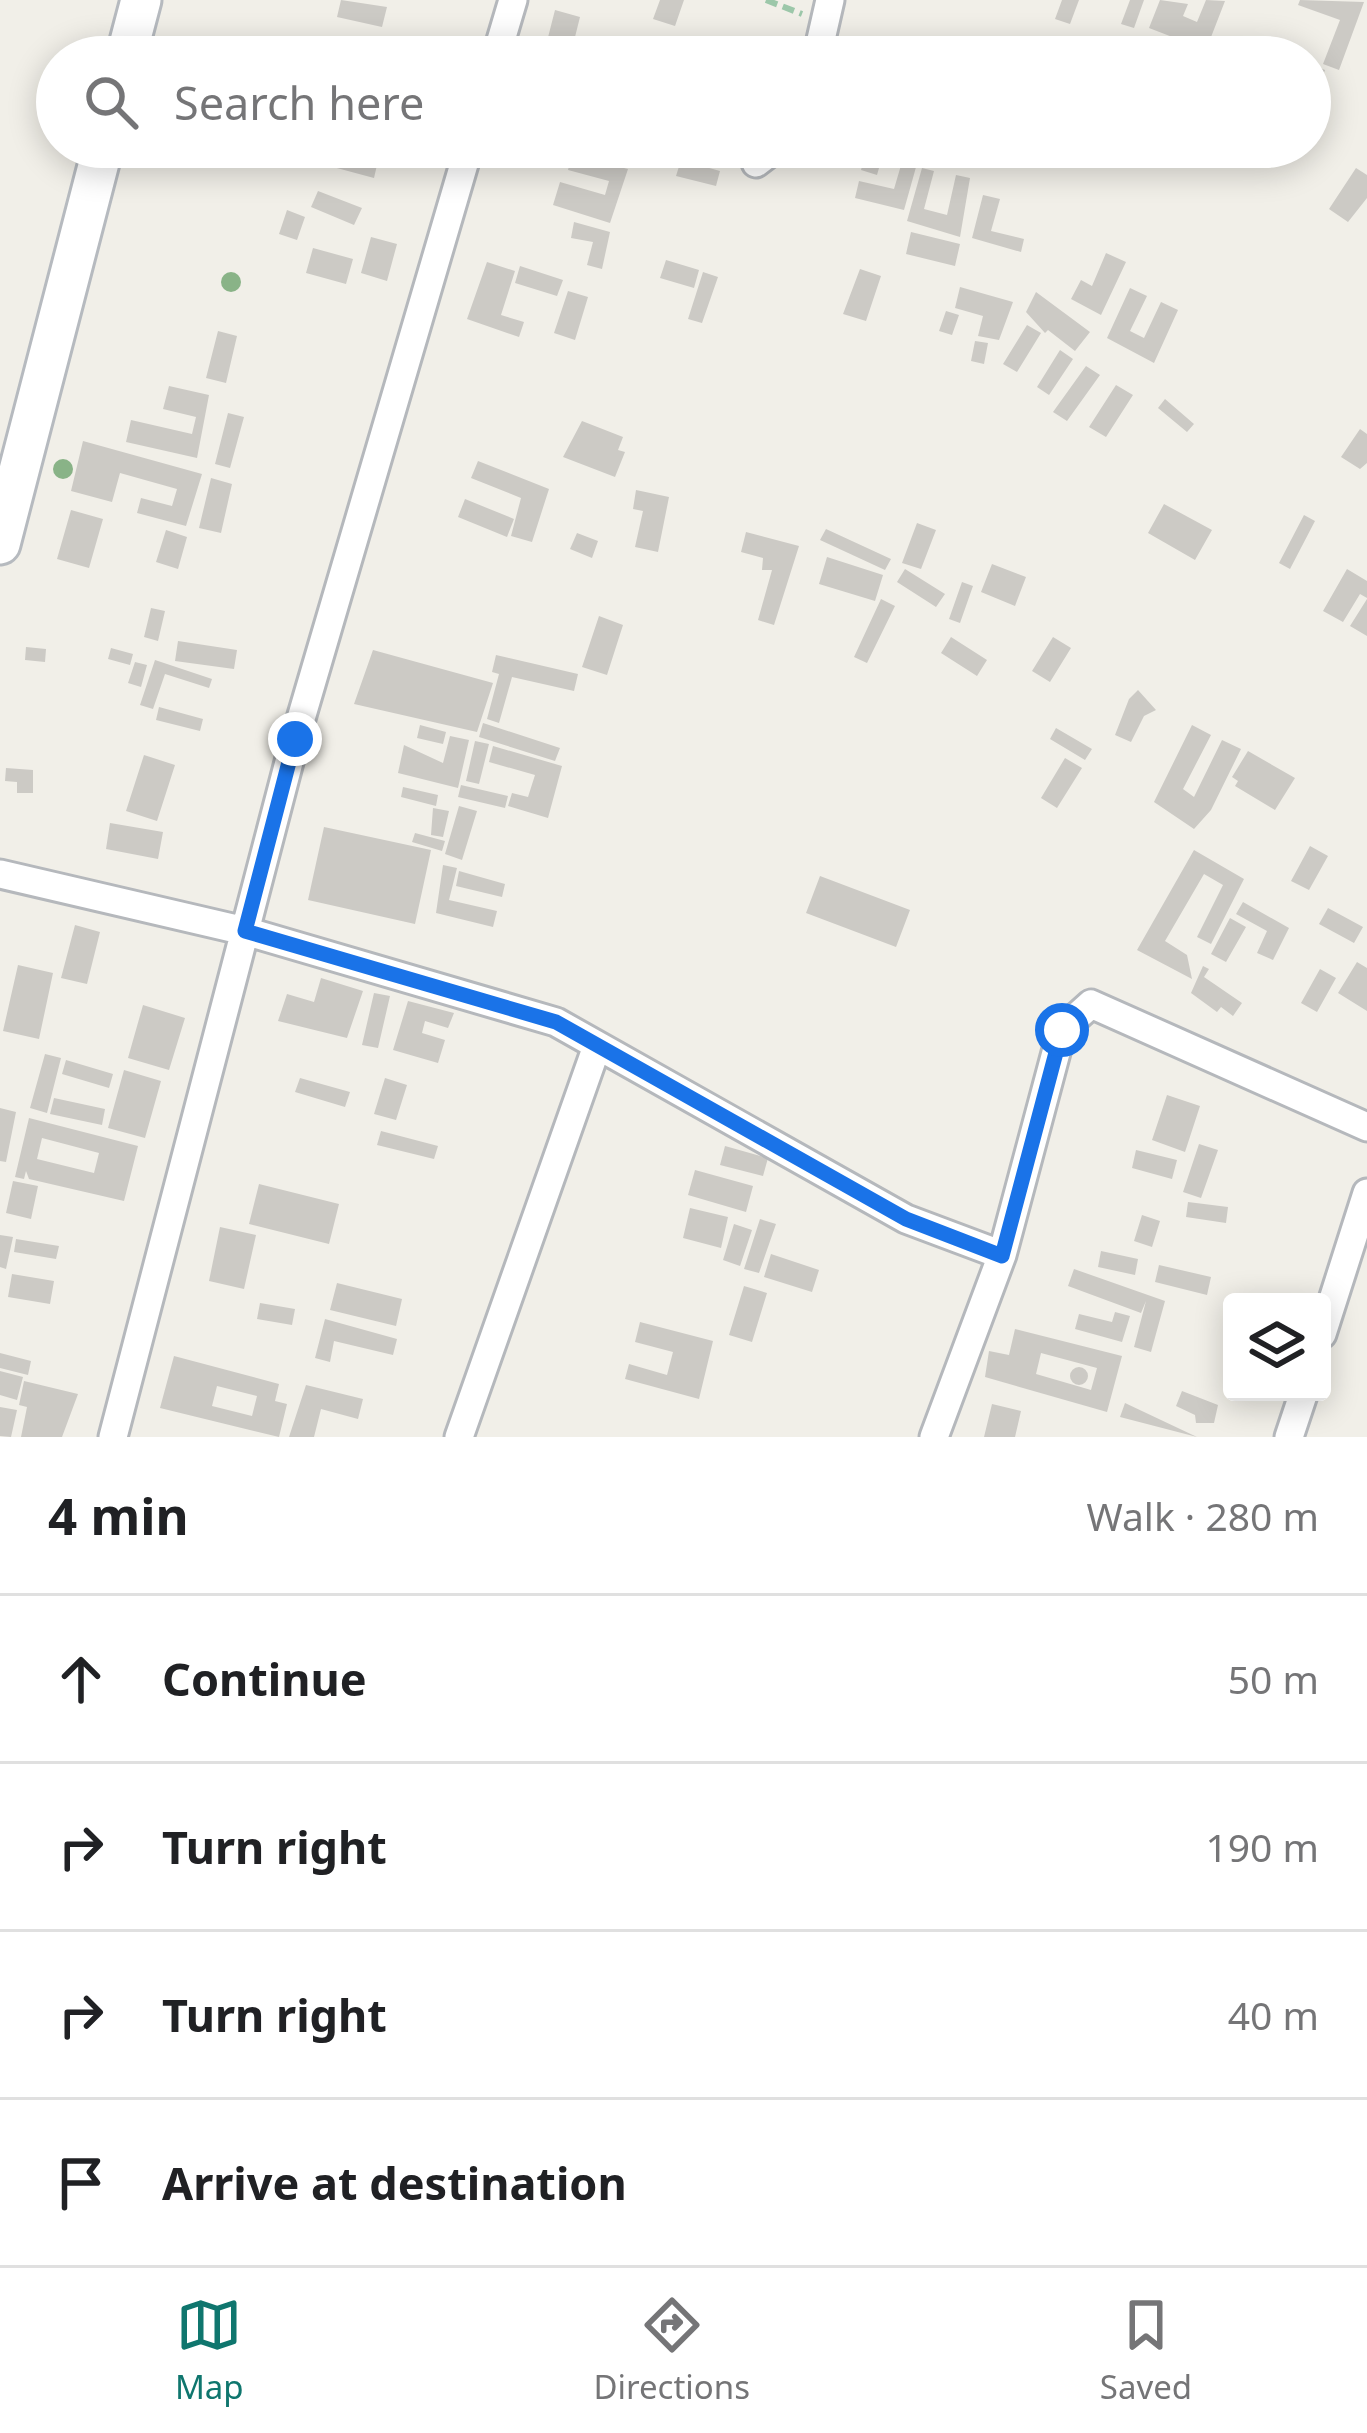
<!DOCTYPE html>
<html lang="en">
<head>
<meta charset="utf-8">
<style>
	:root { --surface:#fff; --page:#f6f6f6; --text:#202124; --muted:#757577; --line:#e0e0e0; --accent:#0f766e }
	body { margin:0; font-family:"Noto Sans",sans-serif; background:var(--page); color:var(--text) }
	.controls { position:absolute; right:36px; bottom:36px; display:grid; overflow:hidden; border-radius:12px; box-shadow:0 6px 30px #0003 }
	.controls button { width:108px; height:108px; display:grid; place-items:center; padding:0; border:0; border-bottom:3px solid var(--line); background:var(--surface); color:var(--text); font:60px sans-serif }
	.stop { position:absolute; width:36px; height:36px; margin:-27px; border:9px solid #1a73e8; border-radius:50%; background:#fff }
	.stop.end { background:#1a73e8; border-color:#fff; box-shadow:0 3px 12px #0008 }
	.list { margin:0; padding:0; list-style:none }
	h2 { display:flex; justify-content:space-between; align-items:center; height:156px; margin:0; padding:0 48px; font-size:51px }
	h2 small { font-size:39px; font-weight:400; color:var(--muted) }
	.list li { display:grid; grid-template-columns:78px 1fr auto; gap:36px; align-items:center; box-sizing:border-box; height:168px; padding:0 48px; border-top:3px solid var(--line) }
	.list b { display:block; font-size:45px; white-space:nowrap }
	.list em { font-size:39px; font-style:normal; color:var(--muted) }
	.icon { flex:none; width:66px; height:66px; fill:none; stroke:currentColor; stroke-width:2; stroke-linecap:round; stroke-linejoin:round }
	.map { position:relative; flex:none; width:1367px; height:1437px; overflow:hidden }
	.search { position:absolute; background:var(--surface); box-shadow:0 6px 30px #0003; left:36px; right:36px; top:36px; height:132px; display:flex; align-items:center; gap:30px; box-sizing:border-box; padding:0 42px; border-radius:66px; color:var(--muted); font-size:45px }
	.sheet { height:828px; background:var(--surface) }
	nav { display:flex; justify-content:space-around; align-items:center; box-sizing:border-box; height:168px; border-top:3px solid var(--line); background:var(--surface); font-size:33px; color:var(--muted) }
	nav a { display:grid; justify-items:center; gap:6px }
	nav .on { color:var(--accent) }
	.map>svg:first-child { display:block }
</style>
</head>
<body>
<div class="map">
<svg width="1367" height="1437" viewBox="0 0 1367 1437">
	<rect width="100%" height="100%" fill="#f1efe8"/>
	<path fill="#cccac5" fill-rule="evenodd" d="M341,0L387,7L382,27L337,17Z
		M660,0H684L675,26L653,19Z
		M1062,0H1079L1070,24L1055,19Z
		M1130,0H1144L1134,28L1121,24Z
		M1160,0L1188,4L1183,16L1197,22L1206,0L1225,1L1206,50L1149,28Z
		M1300,0L1364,2L1339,70L1323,64L1340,20L1298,5Z
		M555,10L580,17L570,57L544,53Z
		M329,41L363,47L361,57H326Z
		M1310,64L1325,70L1314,100L1310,98Z
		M867,147H885L877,175L861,170Z
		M337,154L377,165L374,178L333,167Z
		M572,155L628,169L610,223L553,205L560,182L605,195L609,181L568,170Z
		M904,155L918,160L904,210L855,198L859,181L894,189Z
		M681,160L720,171L716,186L676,176Z
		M922,168L934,171L924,209L947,215L956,175L970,178L960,237L907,221Z
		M1356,168L1367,175V198L1348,222L1329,209Z
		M318,191L362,208L354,225L311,207Z
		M983,195L1000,199L991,231L1024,239L1021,252L972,238Z
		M287,210L305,217L297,240L279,234Z
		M574,222L610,232L602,269L587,265L593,242L571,238Z
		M911,232L960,244L955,266L906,254Z
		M371,237L397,244L387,281L361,273Z
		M313,248L353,259L346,284L306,273Z
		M1106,253L1126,262L1101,315L1071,299L1081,280L1092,286Z
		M666,260L699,270L694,288L660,278Z
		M487,262L515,271L501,315L524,322L519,337L467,319Z
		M520,266L563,280L557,296L515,283Z
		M860,269L881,276L866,321L843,314Z
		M703,272L718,277L702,323L688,319Z
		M960,287L1013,302L999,340L978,336L983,316L955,308Z
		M1130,288L1147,296L1130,331L1144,338L1161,302L1178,310L1154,363L1107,338Z
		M568,291L588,297L575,340L554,333Z
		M1036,292L1090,332L1075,351L1048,330L1045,333L1026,312Z
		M946,311L959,315L952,335L939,331Z
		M1027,325L1041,333L1017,372L1003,364Z
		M218,331L237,336L226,383L206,378Z
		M975,341L988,343L984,364L971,361Z
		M1060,350L1073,359L1049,395L1037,387Z
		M1086,366L1100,375L1067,421L1053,412Z
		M1116,385L1133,395L1106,437L1089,427Z
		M169,386L209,395L197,458L126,442L131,420L192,434L196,417L163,409Z
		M1165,399L1194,424L1187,432L1158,408Z
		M228,413L244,417L230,468L215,464Z
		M582,421L623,437L618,450L625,452L615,477L563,457Z
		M1360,429L1367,434V463L1360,469L1341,457Z
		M83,441L202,474L186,526L137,513L141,498L172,506L177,489L120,473L112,502L71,491Z
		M478,461L549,489L532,542L511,536L521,498L471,478Z
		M211,478L232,484L221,533L199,528Z
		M636,490L669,497L658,552L635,547L643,511L633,509Z
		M465,499L514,519L507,537L458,517Z
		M1164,504L1212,530L1195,560L1148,533Z
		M71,510L103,519L89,568L57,559Z
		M1304,515L1315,521L1290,569L1279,563Z
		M917,523L936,530L921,569L902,563Z
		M826,529L891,559L885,570L820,540Z
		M166,530L187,537L178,569L156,562Z
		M746,532L799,546L774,625L758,620L772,570H762L763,558L741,552Z
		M577,533L598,541L592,558L570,549Z
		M827,557L883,575L875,601L819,584Z
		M992,564L1026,577L1015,606L981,592Z
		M905,569L945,594L936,607L897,582Z
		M1347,569L1367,581V598L1360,594L1343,622L1323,611Z
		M962,582L973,586L960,623L949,619Z
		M881,599L895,606L867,663L854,657Z
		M1367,599V636L1350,626Z
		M151,608L165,611L158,641L144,637Z
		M599,616L623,625L607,675L582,667Z
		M951,637L987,660L977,676L941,653Z
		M1053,637L1071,648L1050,682L1032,671Z
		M178,641L237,650L234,669L175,661Z
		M26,647L46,649L45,662L25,660Z
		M111,648L133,654L130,665L108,659Z
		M373,650L493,683L477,732L354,704Z
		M496,655L578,674L574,691L512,677L499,723L487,719L499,674L492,672Z
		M155,660L212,679L209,688L165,674L153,709L140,705Z
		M135,662L147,665L141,687L128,683Z
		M1138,690L1156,710L1144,716L1131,742L1115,735L1129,699Z
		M159,707L203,719L200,731L156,720Z
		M483,723L560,748L555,761L479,737Z
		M420,725L446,732L443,744L417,738Z
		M1192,725L1211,735L1183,789L1194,797L1222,740L1241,749L1211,810L1194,829L1154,802Z
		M1056,728L1092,749L1085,760L1050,739Z
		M450,736L469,740L458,788L398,773L404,745L443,763Z
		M475,741L489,744L479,784L466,781Z
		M493,746L562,766L548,818L508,806L512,793L528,797L535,775L489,762Z
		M1248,751L1295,778L1275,810L1235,786L1238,781L1232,777Z
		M144,755L175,765L157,821L126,811Z
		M1065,758L1082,768L1057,808L1041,798Z
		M6,768L33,770V793H17V782L5,781Z
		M461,785L508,796L505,808L458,797Z
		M403,787L438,795L436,806L401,797Z
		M459,806L477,811L462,860L445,854Z
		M433,808L449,811L443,837L431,835Z
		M110,823L163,832L158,859L106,849Z
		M324,827L431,850L415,924L308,900Z
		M415,833L445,841L442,851L412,842Z
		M1310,846L1328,856L1309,890L1291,881Z
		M1194,850L1244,879L1211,944L1197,937L1223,885L1204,874L1165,941L1187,955L1192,979L1137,950Z
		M443,865L457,868L449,900L497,911L493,927L436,913Z
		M459,871L505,884L502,897L456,886Z
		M820,876L910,910L896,947L806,913Z
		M1243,902L1289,928L1273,960L1257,953L1267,931L1236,914Z
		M1328,908L1363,927L1354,943L1319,924Z
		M1230,918L1246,927L1226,962L1211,954Z
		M75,925L100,932L87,984L61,978Z
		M1357,962L1367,968V1011L1338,993Z
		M18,965L53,973L39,1039L3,1031Z
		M1203,966L1209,969L1204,977L1242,1003L1233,1016L1221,1007L1217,1012L1191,993Z
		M1320,969L1336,978L1317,1012L1301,1003Z
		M321,978L363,991L347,1038L278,1021L287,994L314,1002Z
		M374,993L390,996L378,1048L362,1045Z
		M408,1001L454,1013L448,1028L425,1021L422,1033L445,1040L438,1063L393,1050Z
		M143,1005L185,1018L169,1070L128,1058Z
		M45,1054L61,1058L47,1113L30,1108Z
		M66,1060L113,1074L109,1088L62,1074Z
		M124,1070L161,1081L145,1138L108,1128Z
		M300,1078L350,1092L345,1107L295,1092Z
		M385,1078L407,1085L396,1120L374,1114Z
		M1167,1095L1200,1106L1185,1152L1152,1140Z
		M54,1098L105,1109L102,1125L50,1114Z
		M0,1108L16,1112L6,1162L0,1161Z
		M29,1118L138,1146L124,1201L29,1179L26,1171L24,1179L15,1177ZM42,1138L99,1153L94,1173L37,1159Z
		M381,1131L438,1146L434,1159L377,1145Z
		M1199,1144L1218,1150L1201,1198L1183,1192Z
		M725,1146L768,1158L763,1176L720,1165Z
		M1136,1150L1177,1160L1172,1179L1132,1168Z
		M695,1170L753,1186L746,1212L688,1195Z
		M13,1181L38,1186L31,1219L6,1213Z
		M259,1184L339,1204L329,1244L249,1224Z
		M1188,1202L1228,1207L1226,1223L1186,1217Z
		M690,1208L728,1217L721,1248L683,1238Z
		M1142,1215L1160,1221L1152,1247L1134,1241Z
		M760,1219L776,1224L759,1273L744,1269Z
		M734,1224L752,1230L740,1266L723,1260Z
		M220,1227L256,1235L244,1289L209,1281Z
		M0,1235L13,1237L6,1269L0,1267Z
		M16,1239L59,1246L56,1259L14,1252Z
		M1101,1251L1138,1259L1135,1275L1098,1267Z
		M771,1254L819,1270L812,1292L764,1277Z
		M1159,1265L1211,1277L1207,1295L1155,1282Z
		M1074,1269L1165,1301L1151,1352L1134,1347L1146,1301L1141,1313L1068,1286Z
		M12,1274L54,1281L50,1304L8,1297Z
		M337,1283L402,1299L396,1326L330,1310Z
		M744,1286L767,1293L752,1342L729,1335Z
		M260,1303L295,1309L292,1325L257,1319Z
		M1115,1312L1130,1316L1122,1342L1075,1329L1079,1314L1112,1322Z
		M325,1319L397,1339L393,1355L334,1341L330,1362L315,1358Z
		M640,1322L713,1341L699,1399L625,1379L629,1364L667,1375L673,1352L635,1342Z
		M1015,1329L1122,1356L1107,1412L985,1377L989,1351L1009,1355ZM1041,1353L1097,1368L1091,1390L1036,1374Z
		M0,1353L31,1361L28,1375L0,1368Z
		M174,1356L279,1384L275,1401L287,1404L279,1437L160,1408ZM217,1386L257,1396L252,1416L212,1406Z
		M1070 1376a9 9 0 1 1 18 0a9 9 0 1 1-18 0Z
		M0,1371L23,1377L17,1400L0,1395Z
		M24,1381L78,1394L62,1437H21L27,1407L19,1405Z
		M306,1385L363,1399L358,1419L321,1409L314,1437H289Z
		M1182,1391L1218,1405L1214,1423H1196L1195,1415L1176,1406Z
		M1125,1403L1197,1437L1120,1417Z
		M992,1404L1021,1411L1015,1437H984Z
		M0,1407L17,1410L11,1437L0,1436Z"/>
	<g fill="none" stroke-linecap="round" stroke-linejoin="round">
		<g stroke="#b5b8bc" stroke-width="33">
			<path id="minor" d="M496,57L513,0
				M817,57L830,0
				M756,163L777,147
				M0,874L245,931L556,1022L906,1219L1002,1255
				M1322,1334L1367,1193
				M113,1437L295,739L469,147
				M459,1437L597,1046
				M934,1437L1002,1255L1062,1030L1091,1004L1367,1127
				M1289,1437L1304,1392"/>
		</g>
		<g stroke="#b6babf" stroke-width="45">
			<path id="secondary" d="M126,57L141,0
				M0,544L103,147"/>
		</g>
		<path stroke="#9cc7a9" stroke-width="6" stroke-dasharray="12 6" stroke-linecap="butt" d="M766,0L802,14"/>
		<use href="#minor" stroke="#fff" stroke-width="27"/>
		<use href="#secondary" stroke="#fff" stroke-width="39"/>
	</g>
	<g fill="#89b387">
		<circle cx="231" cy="282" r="10"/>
		<circle cx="63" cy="469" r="10"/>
	</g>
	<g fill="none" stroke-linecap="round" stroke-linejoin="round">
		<path stroke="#1a73e8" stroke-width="15" d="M295,739L245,931L556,1022L906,1219L1002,1256L1062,1030"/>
	</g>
</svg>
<div class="controls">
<button><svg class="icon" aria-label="layers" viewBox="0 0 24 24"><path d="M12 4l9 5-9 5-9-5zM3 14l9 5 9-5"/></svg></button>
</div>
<div class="stop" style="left:1062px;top:1030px"></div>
<div class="stop end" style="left:295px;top:739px"></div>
<div class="search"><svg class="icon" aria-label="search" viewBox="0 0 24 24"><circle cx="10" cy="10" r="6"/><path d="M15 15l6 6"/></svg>Search here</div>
</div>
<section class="sheet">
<h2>4 min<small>Walk · 280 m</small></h2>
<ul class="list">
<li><svg class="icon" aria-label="ahead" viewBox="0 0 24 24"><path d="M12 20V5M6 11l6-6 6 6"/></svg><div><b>Continue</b></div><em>50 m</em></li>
<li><svg class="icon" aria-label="right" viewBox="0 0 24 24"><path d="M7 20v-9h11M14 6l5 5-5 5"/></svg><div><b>Turn right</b></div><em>190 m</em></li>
<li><svg class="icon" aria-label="right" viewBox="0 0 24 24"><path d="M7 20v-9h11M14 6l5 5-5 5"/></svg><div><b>Turn right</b></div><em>40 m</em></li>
<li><svg class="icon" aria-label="arrive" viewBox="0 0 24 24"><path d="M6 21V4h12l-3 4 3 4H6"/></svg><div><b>Arrive at destination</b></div></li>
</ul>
</section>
<nav>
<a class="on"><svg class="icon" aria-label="map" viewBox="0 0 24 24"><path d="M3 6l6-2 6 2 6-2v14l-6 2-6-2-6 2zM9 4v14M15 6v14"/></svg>Map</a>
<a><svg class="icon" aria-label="directions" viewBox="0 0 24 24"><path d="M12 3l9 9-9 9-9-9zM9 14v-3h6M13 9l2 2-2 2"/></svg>Directions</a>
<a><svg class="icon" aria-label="saved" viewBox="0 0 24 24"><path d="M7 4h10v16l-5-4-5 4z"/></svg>Saved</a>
</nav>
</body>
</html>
